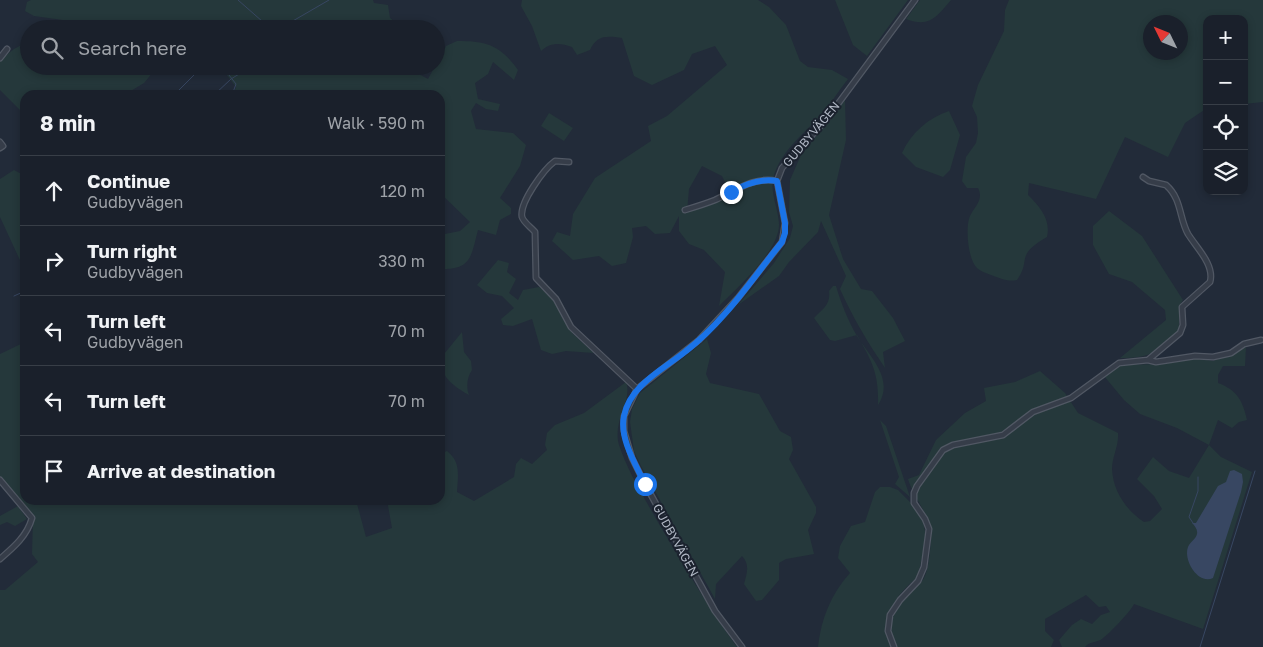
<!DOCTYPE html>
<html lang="en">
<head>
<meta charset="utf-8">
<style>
	:root { --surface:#1a202b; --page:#272d37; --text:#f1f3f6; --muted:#9fa3a9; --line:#383e47 }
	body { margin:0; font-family:"Golos Text",sans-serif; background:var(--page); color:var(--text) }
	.controls { position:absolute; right:15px; top:15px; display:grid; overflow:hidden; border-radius:10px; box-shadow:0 2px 8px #0003 }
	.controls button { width:45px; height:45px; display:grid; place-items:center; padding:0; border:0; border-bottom:1px solid var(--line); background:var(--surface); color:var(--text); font:25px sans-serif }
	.compass { position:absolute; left:1143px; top:15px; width:45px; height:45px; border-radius:50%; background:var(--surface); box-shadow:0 2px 8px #0003; rotate:313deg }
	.stop { position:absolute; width:15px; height:15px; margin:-11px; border:4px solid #1a73e8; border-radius:50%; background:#fff }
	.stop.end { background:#1a73e8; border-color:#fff; box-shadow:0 1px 5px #0008 }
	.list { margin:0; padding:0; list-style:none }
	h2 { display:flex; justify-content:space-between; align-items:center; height:65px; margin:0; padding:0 20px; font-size:21px }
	h2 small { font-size:16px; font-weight:400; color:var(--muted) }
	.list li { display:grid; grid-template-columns:32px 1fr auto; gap:15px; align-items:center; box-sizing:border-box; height:70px; padding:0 20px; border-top:1px solid var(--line) }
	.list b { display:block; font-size:19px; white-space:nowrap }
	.list p { margin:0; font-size:16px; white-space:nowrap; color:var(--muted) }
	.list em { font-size:16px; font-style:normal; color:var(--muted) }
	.icon { flex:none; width:28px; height:28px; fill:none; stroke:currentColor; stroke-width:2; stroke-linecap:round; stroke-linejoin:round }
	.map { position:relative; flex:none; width:1263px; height:647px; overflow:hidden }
	.search { position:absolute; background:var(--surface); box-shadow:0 2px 8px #0003; left:20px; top:20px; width:425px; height:55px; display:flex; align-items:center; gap:12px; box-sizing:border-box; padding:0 18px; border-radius:28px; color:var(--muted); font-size:19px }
	.panel { position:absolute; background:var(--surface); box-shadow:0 2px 8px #0003; left:20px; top:90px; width:425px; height:415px; border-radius:15px }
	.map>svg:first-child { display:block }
</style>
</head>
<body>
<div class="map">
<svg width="1263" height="647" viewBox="0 0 1263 647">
	<rect width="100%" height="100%" fill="#222b39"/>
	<path fill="#25383b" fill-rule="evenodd" d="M31,0H373L374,3L388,5L390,18L403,29H65L63,20L34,16L25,11L27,2Z
		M522,0H758L769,7L786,25L800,61L808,67L832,70L848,79C839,90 832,102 823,113C806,132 785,147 775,172C768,191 778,205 779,224C780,250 737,288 719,306L725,272L704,250L689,244L679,231V216L670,233L655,234L646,226L632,228L633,237L626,263L612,266L599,256L573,260L552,241L557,232L570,236L573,214L595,178L651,141L648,126L667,116L727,65L715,46L692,54L684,70L652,85L634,76L622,38C606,36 597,35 590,50L577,55L572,47C560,43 551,42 541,51L532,26L521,6ZM702,166L722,176L731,194L687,212L689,189Z
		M835,0H908L867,56L853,45Z
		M920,0H951C936,17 930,28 906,19Z
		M1009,0H1263V102L1244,104V19H1207V108L1185,123L1168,157L1125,137L1096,199L1029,183L1028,195C1040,207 1051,219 1047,237C1014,256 1032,259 1017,280C1007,282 1000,278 991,275C986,273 980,271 977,268C968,260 965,227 970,216C975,206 984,200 978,188H967L962,181L966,157L976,143L978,133L977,117L972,106L978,85L1004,31L1005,10ZM1180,22V52H1150V22Z
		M29,41V66H158L144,83L124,95H25V115L0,90V60L14,49Z
		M457,41C487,41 500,45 518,70L514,80L493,62L488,74L475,83L478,99L500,104L498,111L486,109L476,103L471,111L476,129L513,133L526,145L520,166L500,198L511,208V214L500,220L496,235L478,230C471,256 472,270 440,269V235L460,231L470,222L440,193V95H233L236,87L220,66H404L428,79L446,46Z
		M845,100L846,140L829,215L843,259L861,289L872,291L893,318L905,341L883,352L885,368C868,343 853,318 840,289L846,276L821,221L818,232L789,262L779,276L738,305L774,263L790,238L793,226L789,212L790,180L801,155Z
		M949,111L960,135L950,170L943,177L916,167L902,153C911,133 928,118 949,111Z
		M549,113L573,128L564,141L541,126Z
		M14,170L25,176V271L0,217V179Z
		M1109,211L1142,236L1183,300L1179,306V331C1154,352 1154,358 1120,358L1166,320L1165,310L1132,282L1109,274L1093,245V226Z
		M498,260L509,263L507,272L516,279L509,293L518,300L523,290L539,287L554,299L564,321L573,334L594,353L566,351L552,354L541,350L532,319L513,326L503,325L501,319L514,308L502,296L487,293L477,285Z
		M833,286H836C841,303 848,321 857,336C870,357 895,379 878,405C879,374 872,361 857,335L835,341L830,340L814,318C823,309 831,304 829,291Z
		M462,332L464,352L471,361L472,370C467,377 466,387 469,395C455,387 441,378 440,359Z
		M707,339L711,353L706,374L710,383L759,394L780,431L791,437L793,450L789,459L816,507V513L808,530L814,554L786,559L779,563V580L762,600L756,601L744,584C747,574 750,564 742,556L716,584L715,599L641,466L634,451L630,422L632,409L640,393Z
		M25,342V500H356L366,537L392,528L387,500H440V454L447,451C461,462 458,475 457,492L474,501L514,477L516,464L521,458L532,464L547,450L545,445L547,433L555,425L584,413L626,382C633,401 612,420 619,445C628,472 645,499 659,524C684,566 708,607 737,647H0V590H5L38,562L32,554L33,518L0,477V354Z
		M1246,347L1245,366H1223L1218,375V383C1237,390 1243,401 1247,420L1239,422L1232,428L1218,420L1209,445L1221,457L1252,472L1203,629L1134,604C1131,611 1109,634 1102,639C1096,643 1090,641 1085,647H1062L1059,640L1072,625L1081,619L1092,624L1101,615L1110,612L1106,606L1099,607L1086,595L1045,619V631L1054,640L1051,647H896C884,621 896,608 913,589C917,586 922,582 924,578C929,568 930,551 931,540C933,518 914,499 908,479L919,475L936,440L965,413L986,401L984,388L1015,382L1040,371L1065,393L1078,413L1118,433C1119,446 1112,457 1112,469C1113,491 1126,510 1144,522L1150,521L1162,509L1154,496L1137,479L1153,457L1169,471L1189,478L1209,445L1177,428L1140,414L1124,400L1104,376L1119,365L1160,364L1194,358L1213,361Z
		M880,420L886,426L910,497L895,484L899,477Z
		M880,487H890L898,490L912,504L923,520L926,537L918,577C895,595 880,618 891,647H818C821,619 831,594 850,573L838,558L840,546L851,526L865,522L875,492Z
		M18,506L27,519L15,526L7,522L0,525V516Z"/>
	<path fill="#384762" d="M1234,470L1242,474L1243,482L1241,492L1213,578C1198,585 1183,560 1188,547C1190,542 1196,539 1197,534C1198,530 1195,526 1192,523H1196L1218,486L1226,482L1230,471Z"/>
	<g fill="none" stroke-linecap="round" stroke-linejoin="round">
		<path stroke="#384762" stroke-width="1" d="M238,0L271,29
			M279,29L329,0
			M222,66L236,84L232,95
			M174,95L203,66
			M214,95L231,79L252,66
			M14,296L25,291
			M1193,523L1189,517L1198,491V477
			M1200,647L1255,471"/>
		<g stroke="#515864" stroke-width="7">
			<path id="street" d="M0,58L7,49
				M0,142L3,146L0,148
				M569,162L555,161C544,169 519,203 522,217C524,223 531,227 535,232L536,278L556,299L571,327L637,389
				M685,210C695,207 705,204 715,200C735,191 754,176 777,181
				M1148,360L1156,362L1195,356L1213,357L1231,353L1244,344L1261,340
				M0,480L32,518C27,536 14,547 0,559
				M742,647L715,611L645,484L632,458L624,431V416L637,389L699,340L738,298L782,242L785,223L777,181L782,168L826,120L915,0
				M894,647L888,631L890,615L900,600L918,581L924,567L929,529L925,519L914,503V493L917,486L943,450L953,445L1003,435L1033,412L1071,398L1119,363L1148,360L1180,333L1183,325L1182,307L1210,282C1215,265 1196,247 1188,234C1179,218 1182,199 1166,185L1149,181L1143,177"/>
		</g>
		<use href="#street" stroke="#363d49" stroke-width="4.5"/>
	</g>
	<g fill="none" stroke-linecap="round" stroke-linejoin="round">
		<path stroke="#1a73e8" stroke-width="6" d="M645,484C636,465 619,438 624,416C630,385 664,369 686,351C724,322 752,279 782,242L785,233V223L777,181C761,178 745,184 731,192"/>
	</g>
	<g text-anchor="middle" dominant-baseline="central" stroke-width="4" stroke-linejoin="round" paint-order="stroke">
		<g font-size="12" fill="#b1b8c5" stroke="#1b222e">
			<text transform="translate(811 134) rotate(-50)">GUDBYVÄGEN</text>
			<text transform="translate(676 540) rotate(61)">GUDBYVÄGEN</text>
		</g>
	</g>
</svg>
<div class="controls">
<button>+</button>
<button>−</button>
<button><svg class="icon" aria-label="locate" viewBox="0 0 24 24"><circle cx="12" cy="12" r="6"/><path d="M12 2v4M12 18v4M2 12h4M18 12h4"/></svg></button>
<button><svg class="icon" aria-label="layers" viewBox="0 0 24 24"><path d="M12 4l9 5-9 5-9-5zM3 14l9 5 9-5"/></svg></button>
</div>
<svg class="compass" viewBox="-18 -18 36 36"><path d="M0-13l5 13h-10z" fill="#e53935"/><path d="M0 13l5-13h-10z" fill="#9fa3a9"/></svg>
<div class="stop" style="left:645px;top:484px"></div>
<div class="stop end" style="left:731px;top:192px"></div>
<div class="search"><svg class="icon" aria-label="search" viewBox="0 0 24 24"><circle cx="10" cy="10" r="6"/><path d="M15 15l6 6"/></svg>Search here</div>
<section class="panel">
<h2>8 min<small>Walk · 590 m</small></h2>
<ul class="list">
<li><svg class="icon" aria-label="ahead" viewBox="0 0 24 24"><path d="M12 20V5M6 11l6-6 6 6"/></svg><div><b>Continue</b><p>Gudbyvägen</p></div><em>120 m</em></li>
<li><svg class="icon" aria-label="right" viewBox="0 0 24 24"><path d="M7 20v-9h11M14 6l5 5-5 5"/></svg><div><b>Turn right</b><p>Gudbyvägen</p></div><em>330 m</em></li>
<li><svg class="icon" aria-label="left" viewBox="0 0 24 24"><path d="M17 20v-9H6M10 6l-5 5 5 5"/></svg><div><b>Turn left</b><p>Gudbyvägen</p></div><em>70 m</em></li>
<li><svg class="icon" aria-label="left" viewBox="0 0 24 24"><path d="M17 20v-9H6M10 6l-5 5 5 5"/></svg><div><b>Turn left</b></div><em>70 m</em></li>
<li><svg class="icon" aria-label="arrive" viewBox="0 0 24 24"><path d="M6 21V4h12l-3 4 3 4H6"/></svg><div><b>Arrive at destination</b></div></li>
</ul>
</section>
</div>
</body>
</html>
